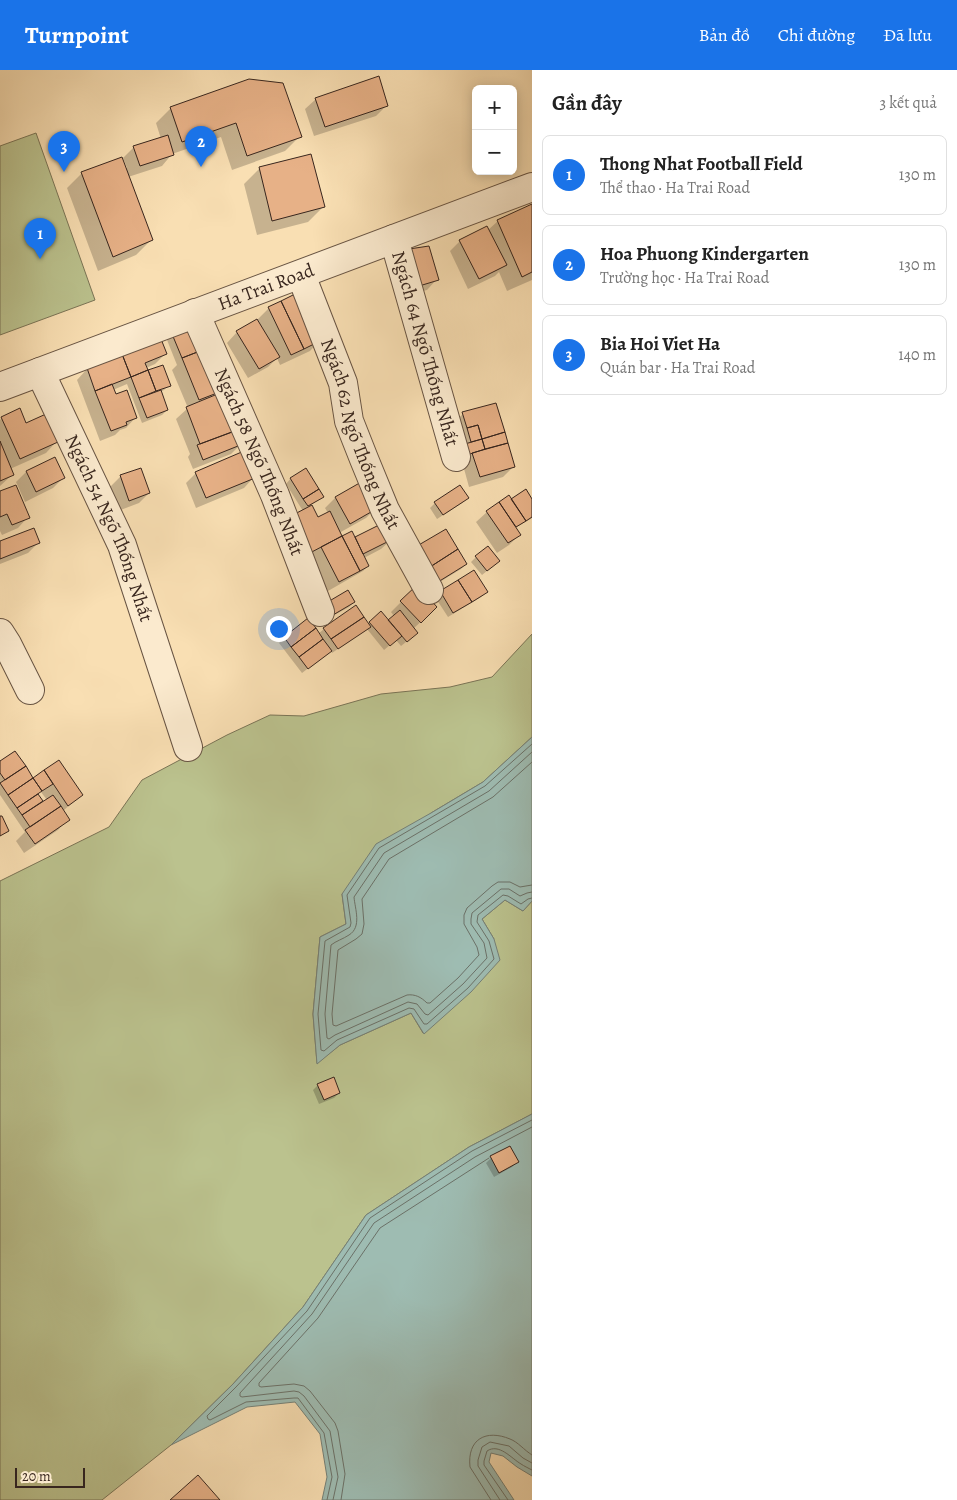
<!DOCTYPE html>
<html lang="vi">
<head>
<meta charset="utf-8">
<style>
	:root { --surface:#fff; --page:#f2f2f2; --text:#222; --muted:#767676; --line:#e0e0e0; --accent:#1a73e8 }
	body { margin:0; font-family:Alegreya,serif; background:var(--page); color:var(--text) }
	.controls { position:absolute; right:15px; top:15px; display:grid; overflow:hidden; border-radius:8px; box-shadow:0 2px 12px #0003 }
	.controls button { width:45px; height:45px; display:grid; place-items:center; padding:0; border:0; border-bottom:1px solid var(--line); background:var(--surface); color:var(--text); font:25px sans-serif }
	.scale { position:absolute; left:15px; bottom:12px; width:70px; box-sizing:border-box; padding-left:5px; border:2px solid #38261e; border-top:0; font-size:14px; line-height:18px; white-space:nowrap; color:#38261e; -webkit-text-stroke:4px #fbeace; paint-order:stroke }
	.you { position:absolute; left:278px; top:558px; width:18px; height:18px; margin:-12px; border:4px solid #fff; border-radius:50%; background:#1a73e8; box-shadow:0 0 0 8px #1a73e833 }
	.badge { display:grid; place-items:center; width:32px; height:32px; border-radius:50%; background:var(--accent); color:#fff; font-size:16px; font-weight:700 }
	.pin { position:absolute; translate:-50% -41px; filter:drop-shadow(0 1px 2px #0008) }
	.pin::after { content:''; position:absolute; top:26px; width:18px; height:15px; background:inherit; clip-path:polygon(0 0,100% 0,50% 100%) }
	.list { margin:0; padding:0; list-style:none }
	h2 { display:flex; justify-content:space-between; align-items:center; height:65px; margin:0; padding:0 20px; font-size:21px }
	h2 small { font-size:16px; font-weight:400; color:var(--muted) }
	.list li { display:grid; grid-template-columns:32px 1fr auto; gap:15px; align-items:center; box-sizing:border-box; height:80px; margin:0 10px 10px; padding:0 10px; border:1px solid var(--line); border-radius:8px }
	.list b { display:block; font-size:19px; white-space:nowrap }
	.list p { margin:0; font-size:16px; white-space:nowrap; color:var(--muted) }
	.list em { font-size:16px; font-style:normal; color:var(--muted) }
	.map { position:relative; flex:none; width:532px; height:1430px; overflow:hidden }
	header { display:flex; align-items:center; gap:30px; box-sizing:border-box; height:70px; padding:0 25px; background:var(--accent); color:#fff }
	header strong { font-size:24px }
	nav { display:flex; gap:28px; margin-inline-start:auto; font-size:18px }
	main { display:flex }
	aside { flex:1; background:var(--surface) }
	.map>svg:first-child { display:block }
</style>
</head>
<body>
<header>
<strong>Turnpoint</strong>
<nav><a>Bản đồ</a><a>Chỉ đường</a><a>Đã lưu</a></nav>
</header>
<main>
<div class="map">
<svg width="532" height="1430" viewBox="0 0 532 1430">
	<rect width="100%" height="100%" fill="#f9dfb3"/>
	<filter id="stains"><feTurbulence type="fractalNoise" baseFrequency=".004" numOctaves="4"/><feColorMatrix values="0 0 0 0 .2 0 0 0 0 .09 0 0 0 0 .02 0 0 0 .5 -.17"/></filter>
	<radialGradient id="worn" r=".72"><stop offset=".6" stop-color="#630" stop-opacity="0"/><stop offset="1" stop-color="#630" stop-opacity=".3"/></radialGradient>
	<path fill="#bbc28e" stroke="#7a7456" d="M36,63L95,230L0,265V76Z
		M532,564V667L483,712L431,743L342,824L346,854L320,867L313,944L317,993L340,975L411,943L423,963L494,869L482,849L505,830L523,841L532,831V1044L469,1077L366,1145L303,1237L233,1314L171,1375L102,1430H0V811L109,757L142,710L227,665L270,645L304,646L381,624L450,617L492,607Z"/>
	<path fill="#9ebcb2" stroke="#758077" d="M532,667V831L523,841L505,830L482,849L494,869L500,890L471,922L424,964L411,943L340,975L317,994L313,944L320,867L346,854L342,824L376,774L431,743L483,712Z
		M532,1044V1406L517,1397L503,1386L491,1383L489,1392L514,1430H322L327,1407L320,1364L295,1332L247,1337L171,1375L233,1314L303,1237L366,1145L469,1077Z"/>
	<path fill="#0003" fill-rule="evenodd" d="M316,29L387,35L376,46L314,66L305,39Z
		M171,38L300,66L285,81L232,100L221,67L172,84L162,96L128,107L151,170L136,185L98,201L67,118L82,103L127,98L123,88L134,77L161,69L156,53Z
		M310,85L323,137L308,152L257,165L244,114L259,99Z
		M532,136V210L507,221L499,202L495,206L468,219L450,181L460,171L488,160L498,151Z
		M410,180L437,209L427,220L409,225Z
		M298,224L320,270L310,281L280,295L277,288L268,297L248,308L227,273L237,262L258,249L269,238Z
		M172,265L216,322L209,329L241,374L231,384L193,399L188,387L190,384L176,349L188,338L172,300L177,295L167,270Z
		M161,271L165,284L155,294L146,298L148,302L169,315L164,320L160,322L167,340L162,345L142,353L127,314L113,320L115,326L136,347L126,358L120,360L115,365L100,371L77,310L87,299Z
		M495,334L513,397L503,407L469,417L463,395L471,386L456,391L452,354L463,344Z
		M2,348L26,355L56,372L46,383L10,399L13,404L0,416V350Z
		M54,388L63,408L53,418L25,432L16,412L26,402Z
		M141,399L149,423L139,433L118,441L110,417L120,407Z
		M196,403L254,407L244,418L196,438L186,413Z
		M291,408L322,427L310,436L317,449L328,443L325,438L335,428L376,438L366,448L339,463L342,468L354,470L356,468L392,469L381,479L364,488L368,496L363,501L328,521L310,486L303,441L286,414Z
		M0,422L28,447L18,458L2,465L0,461Z
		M467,428L462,433L437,449L430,438L435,433Z
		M511,431H532V448L515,458L519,465L509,475L497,483L476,452L487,442L500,433Z
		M0,473H38L28,483L0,494Z
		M476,487L499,491L482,505L471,492Z
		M466,494L461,499L433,516L425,502Z
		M348,522L354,532L349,537L327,549Z
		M440,522H486L481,527L448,547L435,527Z
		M401,532L425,548L413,559L411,568L401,576L396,570L384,580L367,559L332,583L331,581L302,603L279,573L284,568L318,564L324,559L368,555L370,552L388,551L394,546L391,542Z
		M59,692L81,725L63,741L68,749L58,760L24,783L16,771L25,762L0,725V693L33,710ZM41,722L47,730L43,733L37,725Z
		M318,1015L339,1023L334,1028L319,1034L313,1020Z
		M509,1077L517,1092L512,1097L494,1107L486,1093L491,1088Z"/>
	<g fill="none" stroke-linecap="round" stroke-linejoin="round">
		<path stroke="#6b7168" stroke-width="1" d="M532,674L485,716L379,778L347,825L351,853L350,857L325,871L318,944L321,980L324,981L337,970L409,938L414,939L424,954H427L468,918L494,889L489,871L477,852L478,845L503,825L508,826L521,834L528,829L532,828
			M532,682L489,721L384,783L354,827C355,839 362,857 349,865C343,869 336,871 331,875L325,944L327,968L329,969L335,965L408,932L417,934L425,944L428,945L463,914L487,888L484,873L471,854V849L472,843L501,819H509L520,826L527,823L532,822
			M532,692L493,727L389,789L362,829L364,854L362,864L356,869L338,880L332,944L333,955L336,956L407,925C415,924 421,927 427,933H430L458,908L479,885L477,877L464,854V845L467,838L492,816L498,812H510L520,817L532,815
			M327,1430L332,1407L324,1363L298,1328H294L246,1332L210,1350L208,1349L207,1346L236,1317L307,1241L370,1148L472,1081L532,1050
			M333,1430L338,1407L330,1361L304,1326L299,1322L294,1321L242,1327L240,1326V1323L312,1244L374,1153L475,1087L532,1057
			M341,1430L345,1404L338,1361L335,1353L310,1321L304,1316L294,1314L261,1317L259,1316V1313L318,1248L380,1158L489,1088
			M491,1430L470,1397C467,1369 486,1359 510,1369C518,1372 524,1380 532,1385
			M500,1430L478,1396V1390L482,1377L490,1372L509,1376L523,1388L532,1393
			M508,1430L484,1395V1391L487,1381C499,1373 511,1388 521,1394C524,1396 528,1398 532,1400"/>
	</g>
	<path fill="#e7b187" stroke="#38261e" d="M379,6L388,36L325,57L315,28Z
		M249,9L283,13L302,67L247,86L236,53L182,72L170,37Z
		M168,65L174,85L140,96L133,76Z
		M311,84L325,137L272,151L259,97Z
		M122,87L153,170L113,187L81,102Z
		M532,134V202L522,207L497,150Z
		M487,156L507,195L479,209L459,170Z
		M429,176L439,210L419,216L409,179Z
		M299,222L322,270L304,279L281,231Z
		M281,231L304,279L291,285L268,237Z
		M257,249L280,287L259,299L236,261Z
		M190,256L200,281L182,288L172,264Z
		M161,269L167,284L145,293L148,300L131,307L122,284Z
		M200,281L217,323L199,330L182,288Z
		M122,284L131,307L95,321L87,298Z
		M163,295L171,316L156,321L148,300Z
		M148,300L156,321L139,328L131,307Z
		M112,314L116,324L127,320L137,348L126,352L127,355L111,361L95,321Z
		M161,320L168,340L147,348L139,328Z
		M220,323L235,361L200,374L186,337Z
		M496,333L505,362L482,369L478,355L467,358L462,342Z
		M20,338L26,353L46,344L58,372L20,389L1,347Z
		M478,355L482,369L471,372L467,358Z
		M237,360L243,374L203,390L197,375Z
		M505,362L508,373L485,379L482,369Z
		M482,369L485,379L461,387L458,376Z
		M0,371L14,405L0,411Z
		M508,373L515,397L480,407L472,383Z
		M244,381L255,408L206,428L195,402Z
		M55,387L65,408L36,422L26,401Z
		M141,398L150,423L129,431L120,405Z
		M306,398L319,419L303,429L290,408Z
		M363,411L378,438L350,454L335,427Z
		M16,415L30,448L12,455L7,444L0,447V421Z
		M460,415L469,428L443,445L434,432Z
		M319,419L324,427L308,436L303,429Z
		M526,419L532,429V447L526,451L511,429Z
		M509,425L526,451L516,457L499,432Z
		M499,432L521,465L508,473L486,441Z
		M312,435L318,447L330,441L342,466L308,484L289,447Z
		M385,452L393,469L363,484L355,467Z
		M34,458L40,473L0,489V471Z
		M446,459L458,479L430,497L417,476Z
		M352,461L369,496L360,501L342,466Z
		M342,466L360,501L339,512L321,477Z
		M488,476L500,491L487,501L475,486Z
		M458,479L467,494L438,512L430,497Z
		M474,500L488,522L472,532L458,510Z
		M458,510L472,532L453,543L440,521Z
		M417,515L437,537L421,553L400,531Z
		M348,520L355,532L333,545L326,533Z
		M356,535L364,547L331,569L323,558Z
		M400,540L418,563L407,572L388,550Z
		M381,541L402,566L390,576L369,552Z
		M364,547L371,557L338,579L331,569Z
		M308,548L316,558L291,577L284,567Z
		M316,558L323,569L299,587L291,577Z
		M323,569L332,581L308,599L299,587Z
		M15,681L26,696L5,710L0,703V691Z
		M59,690L83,725L68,736L44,700Z
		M26,696L33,708L8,725L0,713Z
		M44,700L53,714L42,721L33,708Z
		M33,708L42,721L17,738L8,725Z
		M38,724L43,731L22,745L17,738Z
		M53,725L61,736L30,757L22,745Z
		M61,736L70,750L35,774L25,760Z
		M0,746H2L9,761L0,766Z
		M334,1007L340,1023L324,1030L317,1014Z
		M510,1076L519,1092L499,1103L490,1086Z
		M198,1405L220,1430H170Z"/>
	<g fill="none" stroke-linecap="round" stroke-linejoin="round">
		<g stroke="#685443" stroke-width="30">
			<g id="minor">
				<path id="s1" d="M394,169L456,387"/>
				<path id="s2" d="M301,205L343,313L349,351L364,389L385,440L429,520"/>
				<path id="s3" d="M195,243L275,425L320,542"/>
				<path id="s4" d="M40,302L122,475L188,677"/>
				<path id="s5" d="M0,317L532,117"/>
				<path d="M0,563L7,574L30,620"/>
			</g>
		</g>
		<use href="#minor" stroke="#fbeace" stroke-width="28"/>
	</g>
	<g text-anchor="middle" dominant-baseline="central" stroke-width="4" stroke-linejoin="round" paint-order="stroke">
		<g font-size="19" fill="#38261e" stroke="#fbeace">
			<text stroke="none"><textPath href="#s5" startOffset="284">Ha Trai Road</textPath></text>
			<text stroke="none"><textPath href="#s1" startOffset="114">Ngách 64 Ngõ Thống Nhất</textPath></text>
			<text stroke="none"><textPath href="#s2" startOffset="170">Ngách 62 Ngõ Thống Nhất</textPath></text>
			<text stroke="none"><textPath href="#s3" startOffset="162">Ngách 58 Ngõ Thống Nhất</textPath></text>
			<text stroke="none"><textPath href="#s4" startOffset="171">Ngách 54 Ngõ Thống Nhất</textPath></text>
		</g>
	</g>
	<rect width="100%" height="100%" filter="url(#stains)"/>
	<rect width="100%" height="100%" fill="url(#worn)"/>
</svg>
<div class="controls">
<button>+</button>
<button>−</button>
</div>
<div class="scale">20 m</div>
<div class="you"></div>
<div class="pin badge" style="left:40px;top:189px">1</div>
<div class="pin badge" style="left:201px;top:97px">2</div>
<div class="pin badge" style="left:64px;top:102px">3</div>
</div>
<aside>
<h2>Gần đây<small>3 kết quả</small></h2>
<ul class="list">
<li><span class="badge">1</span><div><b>Thong Nhat Football Field</b><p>Thể thao · Ha Trai Road</p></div><em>130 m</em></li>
<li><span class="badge">2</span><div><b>Hoa Phuong Kindergarten</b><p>Trường học · Ha Trai Road</p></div><em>130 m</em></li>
<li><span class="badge">3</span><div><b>Bia Hoi Viet Ha</b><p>Quán bar · Ha Trai Road</p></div><em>140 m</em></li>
</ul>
</aside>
</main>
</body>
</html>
